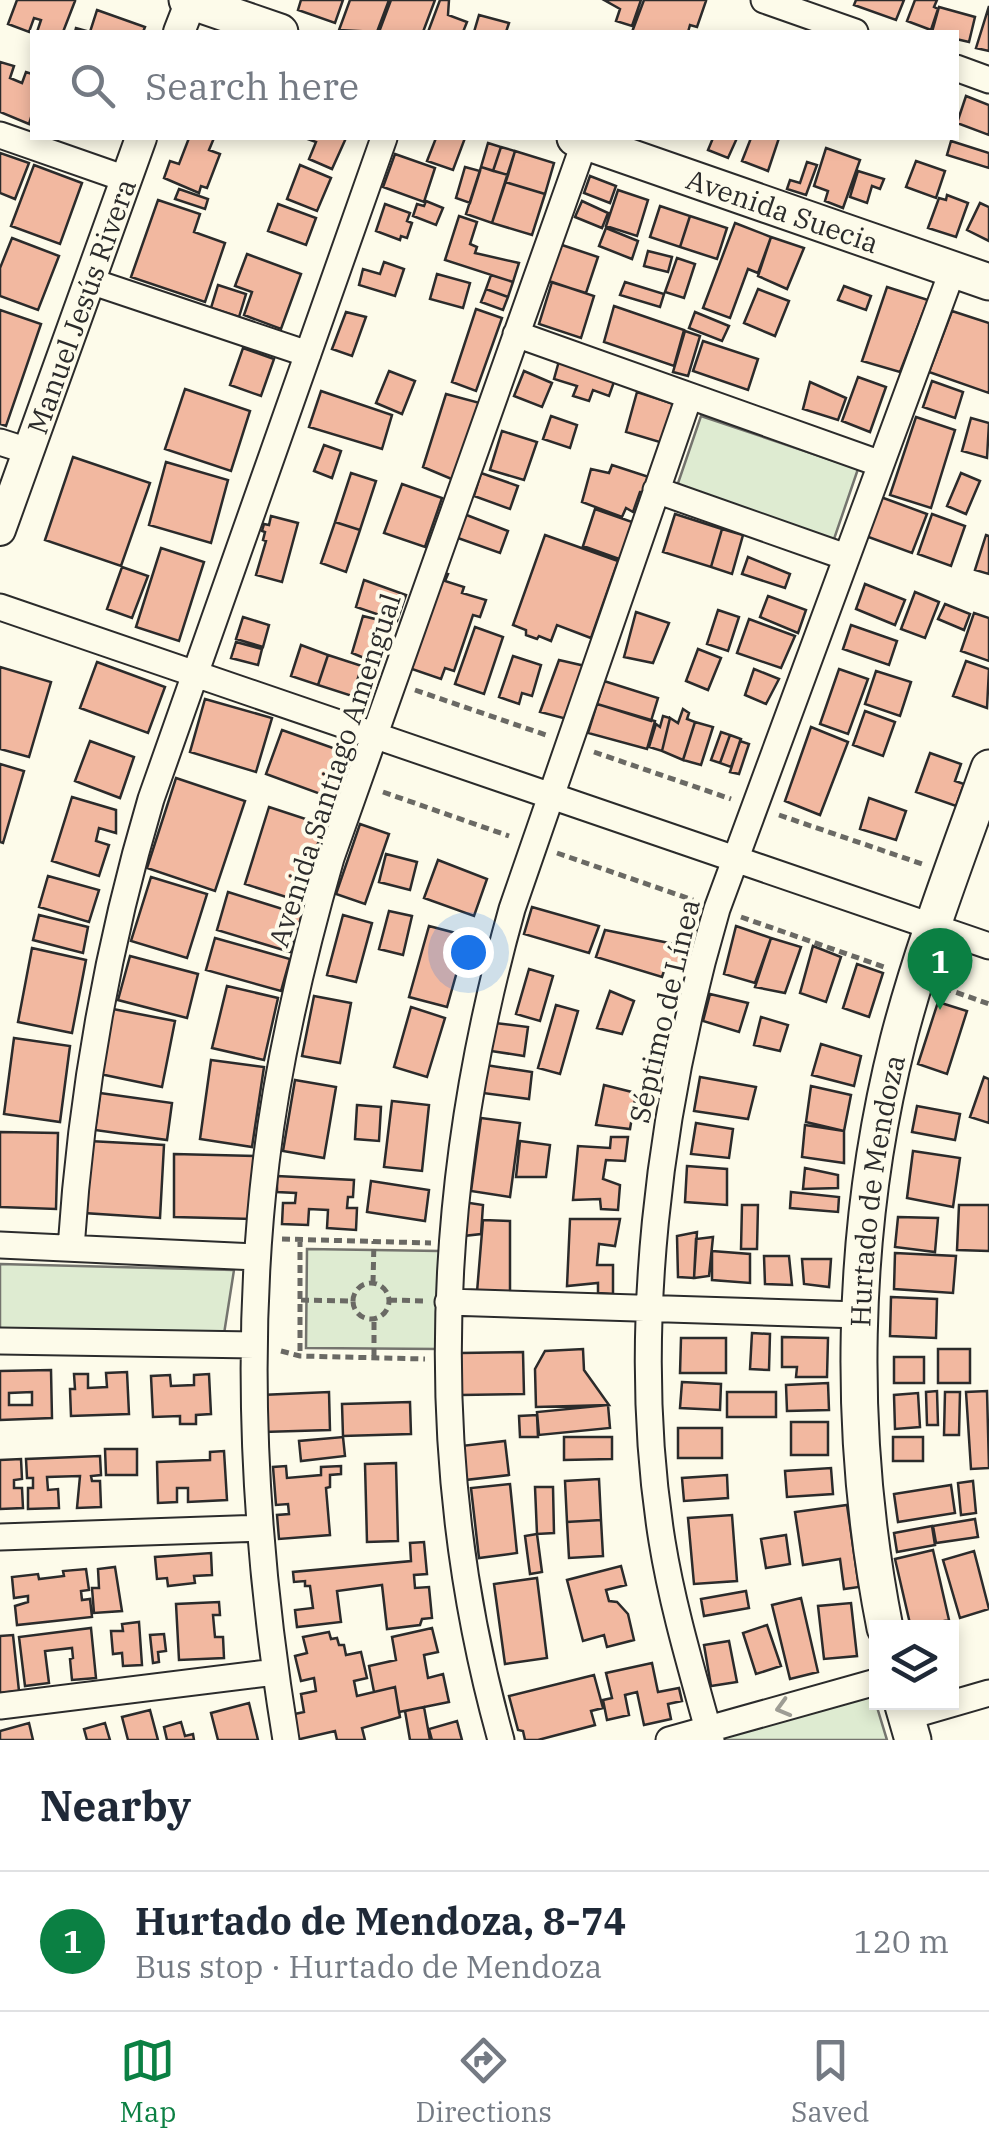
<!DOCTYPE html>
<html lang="en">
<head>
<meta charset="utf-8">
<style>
	:root { --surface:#fff; --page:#f2f2f3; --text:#1f2937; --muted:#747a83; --line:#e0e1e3; --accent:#0b8043 }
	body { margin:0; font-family:"IBM Plex Serif",serif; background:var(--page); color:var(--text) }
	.controls { position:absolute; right:30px; bottom:30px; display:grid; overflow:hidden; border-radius:0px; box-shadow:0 5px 15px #0003 }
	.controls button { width:90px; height:90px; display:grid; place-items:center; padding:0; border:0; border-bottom:2px solid var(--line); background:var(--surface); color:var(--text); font:50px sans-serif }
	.you { position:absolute; left:468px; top:952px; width:35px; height:35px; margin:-25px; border:8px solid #fff; border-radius:50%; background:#1a73e8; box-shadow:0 0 0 15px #1a73e833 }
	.badge { display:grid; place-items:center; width:65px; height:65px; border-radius:50%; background:var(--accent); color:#fff; font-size:32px; font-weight:700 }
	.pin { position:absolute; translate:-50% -82px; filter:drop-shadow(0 2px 5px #0008) }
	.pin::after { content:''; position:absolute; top:52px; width:35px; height:30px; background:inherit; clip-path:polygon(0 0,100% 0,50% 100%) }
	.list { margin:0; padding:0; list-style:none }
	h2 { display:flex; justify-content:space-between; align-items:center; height:130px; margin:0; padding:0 40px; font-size:42px }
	h2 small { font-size:32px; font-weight:400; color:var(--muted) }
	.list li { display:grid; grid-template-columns:65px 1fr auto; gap:30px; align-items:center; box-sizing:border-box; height:140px; padding:0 40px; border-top:2px solid var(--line) }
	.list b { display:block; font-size:38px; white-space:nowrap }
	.list p { margin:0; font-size:32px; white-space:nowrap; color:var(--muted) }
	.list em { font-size:32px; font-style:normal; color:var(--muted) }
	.icon { flex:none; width:55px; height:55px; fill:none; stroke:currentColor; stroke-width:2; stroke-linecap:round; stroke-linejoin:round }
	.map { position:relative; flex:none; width:989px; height:1740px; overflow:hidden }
	.search { position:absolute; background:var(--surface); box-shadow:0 5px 15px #0003; left:30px; right:30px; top:30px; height:110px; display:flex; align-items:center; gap:25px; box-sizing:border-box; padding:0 35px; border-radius:0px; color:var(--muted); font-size:38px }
	.sheet { height:270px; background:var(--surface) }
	nav { display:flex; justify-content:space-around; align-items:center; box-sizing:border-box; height:140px; border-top:2px solid var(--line); background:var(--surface); font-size:28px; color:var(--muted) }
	nav a { display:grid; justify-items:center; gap:5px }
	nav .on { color:var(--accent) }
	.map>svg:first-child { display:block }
</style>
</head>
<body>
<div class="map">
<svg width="989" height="1740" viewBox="0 0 989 1740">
	<rect width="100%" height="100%" fill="#fdfbea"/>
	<path fill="#deebd1" stroke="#74746e" stroke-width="2.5" d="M701,416L858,469L833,542L676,489Z
		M307,1249L440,1251L439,1349L306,1348Z
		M0,1264L234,1270L224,1334L0,1330Z
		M873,1694L887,1740H725L723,1736Z"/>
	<path fill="#f2b8a0" stroke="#2b2b2b" stroke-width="2.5" fill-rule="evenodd" d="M17,0H73L75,1L63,32H37L41,20L34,18L29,32L8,24Z
		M301,0H343L335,23L298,10Z
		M350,0H389L377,32L339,30Z
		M391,0H435L423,32H379Z
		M440,0H449L448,15L467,22L463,32H428Z
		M604,0H641L632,26L616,21L620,9Z
		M644,0H704L706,1L697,27L690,25L688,32H632Z
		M856,0H904L896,20L854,5Z
		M915,0H937L934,7L938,9L931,30L907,21Z
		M989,6V51L976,48Z
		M939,7L975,17L969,42L956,39V32H932Z
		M97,10L145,27L143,32H75L76,28L90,32Z
		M479,15L509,23L506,32H474Z
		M0,62L14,66L10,78L22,83L26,72L32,74V114L29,124L0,112Z
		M966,96L989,105V135L957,123Z
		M189,138H214L209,150L220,154L207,188L201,186L199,193L164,178L170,161L179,164Z
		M305,138H346L332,169L309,159L316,142Z
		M436,138H465L453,170L427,161Z
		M713,138H737L728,158L708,150Z
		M751,138H779L768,171L742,161Z
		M951,141L989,153V168L947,155Z
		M488,143L501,147L493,171L481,167Z
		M501,147L515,151L508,175L493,171Z
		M826,148L860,160L843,208L825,201L828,191L814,186Z
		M515,151L554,163L545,194L505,182Z
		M0,153L29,163L15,199L0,193Z
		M395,154L435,168L424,202L383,187Z
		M916,161L945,171L936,198L906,187Z
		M807,162L817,165L806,195L787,189L790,180L800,183Z
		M34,165L82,183L60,244L11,226Z
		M300,165L331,178L317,211L287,199Z
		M465,167L480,171L470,203L456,198Z
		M481,167L508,175L492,223L466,214Z
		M858,171L884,179L880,189L872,186L867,203L850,197Z
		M590,176L616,186L610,203L584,193Z
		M505,182L545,194L532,235L492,223Z
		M179,189L208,199L205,209L175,199Z
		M618,190L648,200L637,236L606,226Z
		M947,195L968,203L956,237L928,228L939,198L946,200Z
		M158,200L200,214L194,232L225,243L205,302L131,277Z
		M426,201L443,208L436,225L413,216L417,204L424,206Z
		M582,201L608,213L602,228L575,217Z
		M980,203L989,207V241L967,230Z
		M278,204L316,218L306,245L268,231Z
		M385,204L410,213L407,221L412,223L407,238L401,236L400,240L376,231Z
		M660,206L690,216L680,247L650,237Z
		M459,216L477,222L470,244L477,247L475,253L519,263L513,282L445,260Z
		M690,216L727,228L717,259L680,247Z
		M735,223L771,237L758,273L748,269L730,318L703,308Z
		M606,228L638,241L632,259L599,246Z
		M771,237L804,248L787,289L758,276Z
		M12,238L59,256L38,310L0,296V268Z
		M559,244L598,257L586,293L547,281Z
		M648,251L672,257L668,272L644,266Z
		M247,254L301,274L281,329L244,315L252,292L235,286Z
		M677,258L695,264L684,298L665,292Z
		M384,262L404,269L395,296L359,285L363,269L380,274Z
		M437,274L470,283L463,308L430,299Z
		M491,275L513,282L508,297L486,289Z
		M552,282L594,296L581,338L539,324Z
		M625,282L664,294L660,307L620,295Z
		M218,285L246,294L239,317L211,308Z
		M844,286L871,296L866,310L838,300Z
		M887,287L928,300L900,372L862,361Z
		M486,289L508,297L503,310L481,302Z
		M758,289L789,301L775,336L744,323Z
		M614,306L684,330L674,366L604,342Z
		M476,309L502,318L476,391L452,382Z
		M0,310L41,324L6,426L0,424Z
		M952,311L989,323V393L929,372Z
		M346,312L366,317L352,356L332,349Z
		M695,312L729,326L722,341L689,328Z
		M685,331L700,336L688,376L673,372Z
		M703,341L758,359L748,390L693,371Z
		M243,348L274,359L261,396L230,385Z
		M559,361L615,379L609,396L593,390L589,401L573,396L577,386L554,379Z
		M389,371L415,381L402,414L376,403Z
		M524,371L552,383L542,407L514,396Z
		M858,377L886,387L870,432L842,421Z
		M932,381L963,392L955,418L923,407Z
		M810,382L846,398L838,420L803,409Z
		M185,389L250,411L231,471L165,449Z
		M321,391L392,415L382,449L309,427Z
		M637,392L674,404L663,443L626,432Z
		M446,394L480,403L454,480L423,467Z
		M551,416L577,425L570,448L543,439Z
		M916,417L955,430L931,508L890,495Z
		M971,418L989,423L987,458L962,451Z
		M502,431L537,442L524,480L490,470Z
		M324,445L341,451L332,478L314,471Z
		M73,457L150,483L121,566L45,540Z
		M166,462L228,480L211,543L149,525Z
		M612,465L652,478L647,492H640L633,512L626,508L622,517L582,502L591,469L609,473Z
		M351,473L376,481L360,530L335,522Z
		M481,473L518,486L510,509L474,496Z
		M961,473L980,481L966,514L947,506Z
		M402,484L442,498L425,547L384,533Z
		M878,496L927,514L912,553L863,535Z
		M595,509L635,523L622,560L583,546Z
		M464,514L508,531L500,553L455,537Z
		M675,514L722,529L711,567L663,552Z
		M932,514L965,526L951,566L918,554Z
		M271,516L298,523L282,582L256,575L266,541L263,540L265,532L262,531L264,524L269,525Z
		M335,522L360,530L346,572L321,563Z
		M722,529L743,535L732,574L711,567Z
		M545,535L618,561L591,638L557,625L551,641L539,636L537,639L526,635V630L513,625Z
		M986,535L989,536V574L975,570Z
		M161,548L204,562L179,641L136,627Z
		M748,557L790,574L785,588L742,574Z
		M122,567L148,576L132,618L107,609Z
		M441,572L448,574L445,581L464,587L462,593L486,600L480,617L473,615L454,671L445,668L441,679L409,668Z
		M364,580L406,595L397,621L356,607Z
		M865,584L905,600L895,625L856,609Z
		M915,592L939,602L925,638L901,629Z
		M768,596L806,610L798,633L760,617Z
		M945,604L970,614L964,630L938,619Z
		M718,610L739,617L728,651L707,644Z
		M636,612L669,623L653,663L624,657Z
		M974,613L989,618V661L961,651Z
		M363,616L383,621L369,660L352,653Z
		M243,617L269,625L263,647L236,639Z
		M749,619L795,636L781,668L737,653Z
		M851,625L897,641L889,665L843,649Z
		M475,627L503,637L484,694L455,684Z
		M236,642L262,649L258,665L231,658Z
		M301,645L328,655L318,685L291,676Z
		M698,649L721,658L708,690L686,681Z
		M328,655L362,666L352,696L318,685Z
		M513,656L541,665L532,696L522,693L519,704L499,697Z
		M559,660L585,666L567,719L540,712Z
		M966,661L989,669L987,708L953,696Z
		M97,662L165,687L148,733L80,708Z
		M0,667L51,682L29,757L0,749Z
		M754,669L779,679L766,704L745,695Z
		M839,669L868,679L848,734L820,724Z
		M876,671L911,682L900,716L865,704Z
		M604,681L658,698L651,721L597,704Z
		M205,699L272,718L256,772L190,752Z
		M597,704L655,721L647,749L588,733Z
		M683,709L689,713L687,719L695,722L683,760L662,751L670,718L678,723Z
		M865,711L895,722L883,756L853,745Z
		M663,716L670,718L662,751L649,747L656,724L660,727Z
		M695,722L713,727L701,765L683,760Z
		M811,727L848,742L820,815L785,801Z
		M282,730L350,754L334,799L266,774Z
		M721,732L730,735L720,763L711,760Z
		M730,735L741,739L731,767L720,763Z
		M90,741L134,757L120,798L75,781Z
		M740,741L749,744L739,774L730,772Z
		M930,753L961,764L955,781L964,784L956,806L916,792Z
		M0,764L24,771L3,843L0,842Z
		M176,778L245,801L215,891L147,868Z
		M72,797L116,810V833L99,828L96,841L109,845L99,876L52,861Z
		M869,798L906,811L896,840L860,829Z
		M269,807L324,825L299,901L245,884Z
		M360,824L389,834L365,904L336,894Z
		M386,854L417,862L410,890L379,882Z
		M438,860L487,879L474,916L424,898Z
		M48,876L99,890L89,922L39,907Z
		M151,877L207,894L187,958L131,941Z
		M228,892L302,915L290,952L217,930Z
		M532,907L599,926L589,953L524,934Z
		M389,911L412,916L403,955L379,949Z
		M39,915L88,927L83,953L33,940Z
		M343,915L372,923L356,982L327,975Z
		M429,926L467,936L447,1007L409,997Z
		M736,926L771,938L755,983L724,974Z
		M605,930L684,946L679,968L666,965L662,977L596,957Z
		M215,938L290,959L281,991L206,970Z
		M771,938L801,947L785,993L755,987Z
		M813,946L841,957L826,1002L800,993Z
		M32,948L86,960L72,1033L18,1022Z
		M130,956L198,974L187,1018L118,1000Z
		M857,964L883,973L869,1017L843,1008Z
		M529,969L553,976L540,1021L516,1014Z
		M227,986L278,998L264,1060L212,1048Z
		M610,991L634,1001L622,1034L597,1028Z
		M710,994L748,1003L739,1032L703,1021Z
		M314,996L351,1003L340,1063L302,1056Z
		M938,1002L967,1011L947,1074L918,1064Z
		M556,1005L578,1011L560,1074L538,1068Z
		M411,1007L445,1018L427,1077L394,1067Z
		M113,1009L175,1021L162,1087L100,1074Z
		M761,1017L788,1025L780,1051L754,1045Z
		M495,1023L528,1027L524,1056L491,1051Z
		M14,1038L70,1046L60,1122L4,1114Z
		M821,1044L861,1056L854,1086L812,1075Z
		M211,1060L264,1067L252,1147L200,1139Z
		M479,1064L532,1072L529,1099L475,1092Z
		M700,1077L756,1087L748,1119L694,1111Z
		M984,1077L989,1079V1123L970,1117Z
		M295,1080L336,1087L324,1158L283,1151Z
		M604,1085L636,1093L630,1129L596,1125Z
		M811,1086L851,1095L844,1131L806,1122Z
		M100,1093L172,1103L167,1140L95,1130Z
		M392,1101L429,1105L422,1171L384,1167Z
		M357,1105L381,1107L379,1141L355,1139Z
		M917,1106L960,1114L955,1140L912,1132Z
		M481,1118L520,1123L510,1197L471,1191Z
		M696,1123L733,1129L729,1158L691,1154Z
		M805,1125L844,1131V1163L802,1157Z
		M0,1132L58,1133L56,1209L0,1207Z
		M611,1137H628L625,1161L606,1160L603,1179L620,1185L618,1210L601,1209L600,1199L573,1200L578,1146L610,1148Z
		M89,1141L164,1145L160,1218L84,1213Z
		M520,1141L550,1145L546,1177H516Z
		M913,1151L960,1158L953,1207L907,1198Z
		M174,1154L255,1156L253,1219L174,1217Z
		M687,1166L727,1169V1205L685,1202Z
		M805,1168L838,1175V1188L803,1189Z
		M277,1176L354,1180L353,1197H348L347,1208H357L356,1230L327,1228L328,1210L309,1209L308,1225L282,1224L283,1203H295L296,1193L277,1192Z
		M371,1181L429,1190L425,1221L367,1212Z
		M791,1192L839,1197L838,1212L790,1208Z
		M463,1202L483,1205L481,1234L463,1236Z
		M742,1205H758L757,1249H741Z
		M959,1205H989V1251L957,1250Z
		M898,1217L938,1218L935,1252L895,1247Z
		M570,1219H620L615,1246L599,1244L597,1265H613V1294L598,1293V1283L567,1286Z
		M483,1220L510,1221V1292H477Z
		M697,1232L694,1278L678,1277L677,1236Z
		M713,1237L709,1276L694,1278L696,1239Z
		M712,1251L750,1254V1283L712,1280Z
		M895,1253L956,1256L953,1293L894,1289Z
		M764,1256H789L792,1285L765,1284Z
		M802,1259H831L829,1287L804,1284Z
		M891,1297L937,1299L936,1338L890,1336Z
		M752,1333L770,1334L769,1370L750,1369Z
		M782,1337L828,1338L827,1377H796L797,1367H782Z
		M681,1338H726V1373H680Z
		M583,1349L584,1370L609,1405L536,1407L535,1369L545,1351Z
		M938,1349H970V1383H938Z
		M523,1352L524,1394L461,1395V1353Z
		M894,1357H924V1383H894Z
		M51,1370L52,1418L0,1420V1371ZM32,1392V1405H9V1393Z
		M127,1372L129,1414L71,1416L70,1389H75L74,1374H88V1388L107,1387L106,1373Z
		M209,1374L211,1414L196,1415V1424H180V1416L153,1417L151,1376L170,1375L171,1386L194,1385V1375Z
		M682,1382L721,1384L720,1410L680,1408Z
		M828,1383L829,1410L787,1411L786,1385Z
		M937,1391L938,1425H927L926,1392Z
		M987,1391L989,1468L971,1469L966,1392Z
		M329,1392L330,1430L263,1432L261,1395Z
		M727,1392H776V1417H727Z
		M945,1392H960L959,1435H944Z
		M918,1393L920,1427L895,1429L894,1395Z
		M410,1402L411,1434L343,1436L342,1404Z
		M608,1405L610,1428L539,1435L537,1412Z
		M537,1415L538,1437H520L519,1416Z
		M791,1422H828V1455H791Z
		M678,1428H722V1458H678Z
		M343,1437L345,1456L301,1461L299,1441Z
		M564,1437H612V1459L564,1460Z
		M893,1437H923V1461H893Z
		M505,1441L509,1475L465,1480L461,1446Z
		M105,1449H137V1475H106Z
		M224,1451L227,1500L188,1502V1488H177V1502L158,1503L157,1462L210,1460V1452Z
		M100,1456L101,1475L91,1476L92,1481H100L101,1507L77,1508L80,1476L47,1477L48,1490L58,1489L59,1508L28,1509V1488H33V1478H27L26,1459Z
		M21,1459L22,1479L14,1480V1488H22L23,1508L0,1509V1460Z
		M396,1463L398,1541L367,1542L365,1464Z
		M286,1466L287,1478L321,1475V1467L341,1466V1474L330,1475V1487L326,1488L330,1535L279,1539L277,1515L289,1514L288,1504L276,1505L273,1467Z
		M831,1468L833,1494L787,1497L785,1471Z
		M727,1475L728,1498L684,1501L682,1478Z
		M599,1479L601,1520L567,1522L565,1481Z
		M973,1481L976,1513L961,1515L958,1483Z
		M510,1484L517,1553L479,1558L471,1488Z
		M951,1485L955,1513L898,1522L894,1494Z
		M535,1487H553L554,1533L537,1534Z
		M847,1505L859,1587L844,1589L840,1559L803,1565L795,1512Z
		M732,1515L737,1581L694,1584L688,1518Z
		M975,1519L978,1537L936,1543L933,1526Z
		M601,1520L603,1556L569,1558L567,1522Z
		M932,1526L935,1545L897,1552L894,1533Z
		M537,1534L542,1572L530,1574L525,1536Z
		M786,1535L790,1564L766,1568L761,1539Z
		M424,1542L427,1574L414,1575L415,1588L429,1587L432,1618L422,1619L420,1625L387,1629L382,1585L337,1591L341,1622L297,1627L295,1610L313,1608L310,1586H305V1581L294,1582L293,1572L411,1561L410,1543Z
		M933,1550L949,1620L911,1628L895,1559Z
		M974,1551L989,1609L960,1618L943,1560Z
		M211,1553L212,1575L194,1576L195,1583L168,1586L167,1578L157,1579L155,1557Z
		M621,1566L626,1585L606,1590L609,1601L617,1602L628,1614L634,1640L607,1647L604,1635L583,1641L567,1580Z
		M115,1567L122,1611L94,1613L92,1588H99L98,1569Z
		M86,1569L89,1590L81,1591L82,1600L90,1599L92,1617L17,1625L15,1606L28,1602V1596L14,1598L12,1577L38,1574L39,1579L64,1576L63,1571Z
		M537,1578L547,1658L505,1664L494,1584Z
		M746,1591L749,1608L704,1616L701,1599Z
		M801,1598L818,1672L790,1679L772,1605Z
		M219,1602L220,1615H213L215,1637H223L224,1658L179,1660L176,1604Z
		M851,1603L857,1656L824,1659L818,1606Z
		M139,1622L142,1665L123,1666L122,1653L113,1654L111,1631H123L122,1624Z
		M767,1625L781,1666L756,1674L743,1633Z
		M91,1628L96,1678L72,1680L70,1659L73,1658L72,1648L45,1651L49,1683L25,1686L19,1637Z
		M432,1628L438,1652L424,1655L428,1678L443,1674L449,1702L399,1712L395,1687L374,1692L369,1666L396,1660L392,1637Z
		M329,1632L331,1639L337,1638L339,1645H344L346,1655L361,1652L367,1678L354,1681L357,1696L395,1687L400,1717L362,1728L365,1740H337L335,1731L296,1740L290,1715L304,1712L301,1694L316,1691L314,1678L301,1681L295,1656L307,1653L303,1637Z
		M164,1634L166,1651L158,1652L159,1662L153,1663L150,1635Z
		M13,1635L19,1691L0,1693V1636Z
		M729,1641L737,1682L711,1686L704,1645Z
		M652,1663L658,1692L679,1688L682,1701L668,1704L671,1719L644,1725L637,1692L625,1695L629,1715L607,1720L603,1700L612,1698L606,1673Z
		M594,1675L603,1708L591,1711L595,1725L538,1740H525L523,1731L518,1730L509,1696Z
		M249,1703L258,1740H218L211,1713Z
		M424,1707L430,1740H410L405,1711Z
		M150,1710L158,1740H128L122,1717Z
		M457,1721L462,1740H432L429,1729Z
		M181,1722L185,1736L193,1734L194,1740H167L164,1727Z
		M29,1723L33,1740H0V1731Z
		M105,1723L110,1740H87L84,1729Z"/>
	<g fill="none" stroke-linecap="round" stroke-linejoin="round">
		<g stroke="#2b2b2b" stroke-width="29">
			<path id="minor" d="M764,0L855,32
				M956,68L989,80
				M0,135L126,179
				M90,281L308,354
				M516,334L881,464
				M0,442L28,451
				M656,490L846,557
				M0,607L989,946
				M0,1245L257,1257
				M71,1248C81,1095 107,947 151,799L384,138
				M448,1302L860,1315
				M0,1341L254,1345
				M0,1537L260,1528
				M0,1706L275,1672
				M906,1717L989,1693
				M286,1740C255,1550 243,1355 266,1163C278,1060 302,959 331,858L585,141
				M501,1740C424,1464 435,1184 512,909L689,397
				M669,1740L876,1682
				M711,1740C693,1674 673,1609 662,1541C629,1336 659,1106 717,909L953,269"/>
		</g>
		<g stroke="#2b2b2b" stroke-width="34">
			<g id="tertiary">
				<path d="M179,32L191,1"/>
				<path id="s1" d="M0,530L141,138"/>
			</g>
		</g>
		<g stroke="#2b2b2b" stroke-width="39">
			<g id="secondary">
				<path d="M187,0L280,32"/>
				<path id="s2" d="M575,138L989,282"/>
				<path id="s3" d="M885,1628C847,1436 850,1231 898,1041C922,948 957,858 989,768"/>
				<path d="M902,1702L913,1740"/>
			</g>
		</g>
		<path stroke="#6a6964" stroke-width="5" stroke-dasharray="8 5" stroke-linecap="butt" d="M415,690L546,735
			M594,752L731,799
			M383,792L509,836
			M779,815L925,865
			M557,853L693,900
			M741,917L887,968
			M944,988L989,1004
			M282,1239L431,1243
			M300,1239V1356
			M373,1283L374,1241
			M353 1301a18 18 0 1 1 36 0a18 18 0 1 1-36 0Z
			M301,1300L353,1301
			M389,1300L425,1301
			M281,1351L300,1356L425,1359
			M374,1356V1319"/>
		<use href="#minor" stroke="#fdfbea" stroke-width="25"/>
		<use href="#tertiary" stroke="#fdfbea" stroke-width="30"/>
		<use href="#secondary" stroke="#fdfbea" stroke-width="35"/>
	</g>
	<defs><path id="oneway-chevron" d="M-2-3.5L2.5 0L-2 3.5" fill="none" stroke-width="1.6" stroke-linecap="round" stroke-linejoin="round" transform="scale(2.5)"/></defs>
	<use stroke="#9e9d94" href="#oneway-chevron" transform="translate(783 1708) rotate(164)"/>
	<g text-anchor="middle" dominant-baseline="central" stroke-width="8" stroke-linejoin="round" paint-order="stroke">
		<g font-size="28" fill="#2b2b2b" stroke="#fdfbea">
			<text stroke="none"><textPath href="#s2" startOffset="220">Avenida Suecia</textPath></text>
			<text stroke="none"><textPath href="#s1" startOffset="238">Manuel Jesús Rivera</textPath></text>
			<text transform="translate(334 770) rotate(-72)">Avenida Santiago Amengual</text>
			<text transform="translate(664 1011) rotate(-77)">Séptimo de Línea</text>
			<text stroke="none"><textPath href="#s3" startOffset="440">Hurtado de Mendoza</textPath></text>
		</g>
	</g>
</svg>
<div class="controls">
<button><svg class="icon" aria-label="layers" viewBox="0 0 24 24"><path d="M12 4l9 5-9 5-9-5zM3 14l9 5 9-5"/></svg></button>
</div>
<div class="you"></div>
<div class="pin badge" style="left:940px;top:1010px">1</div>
<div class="search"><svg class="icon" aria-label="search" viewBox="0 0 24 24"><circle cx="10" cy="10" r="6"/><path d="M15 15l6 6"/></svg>Search here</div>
</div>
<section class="sheet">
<h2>Nearby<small></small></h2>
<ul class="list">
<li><span class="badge">1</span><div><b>Hurtado de Mendoza, 8-74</b><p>Bus stop · Hurtado de Mendoza</p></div><em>120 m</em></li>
</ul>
</section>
<nav>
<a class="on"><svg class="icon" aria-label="map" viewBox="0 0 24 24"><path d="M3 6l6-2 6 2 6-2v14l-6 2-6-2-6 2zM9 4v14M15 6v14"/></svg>Map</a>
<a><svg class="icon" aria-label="directions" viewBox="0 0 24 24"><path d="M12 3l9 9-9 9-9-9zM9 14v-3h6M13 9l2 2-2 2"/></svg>Directions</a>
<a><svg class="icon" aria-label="saved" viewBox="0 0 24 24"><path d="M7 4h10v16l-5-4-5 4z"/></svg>Saved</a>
</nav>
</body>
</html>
